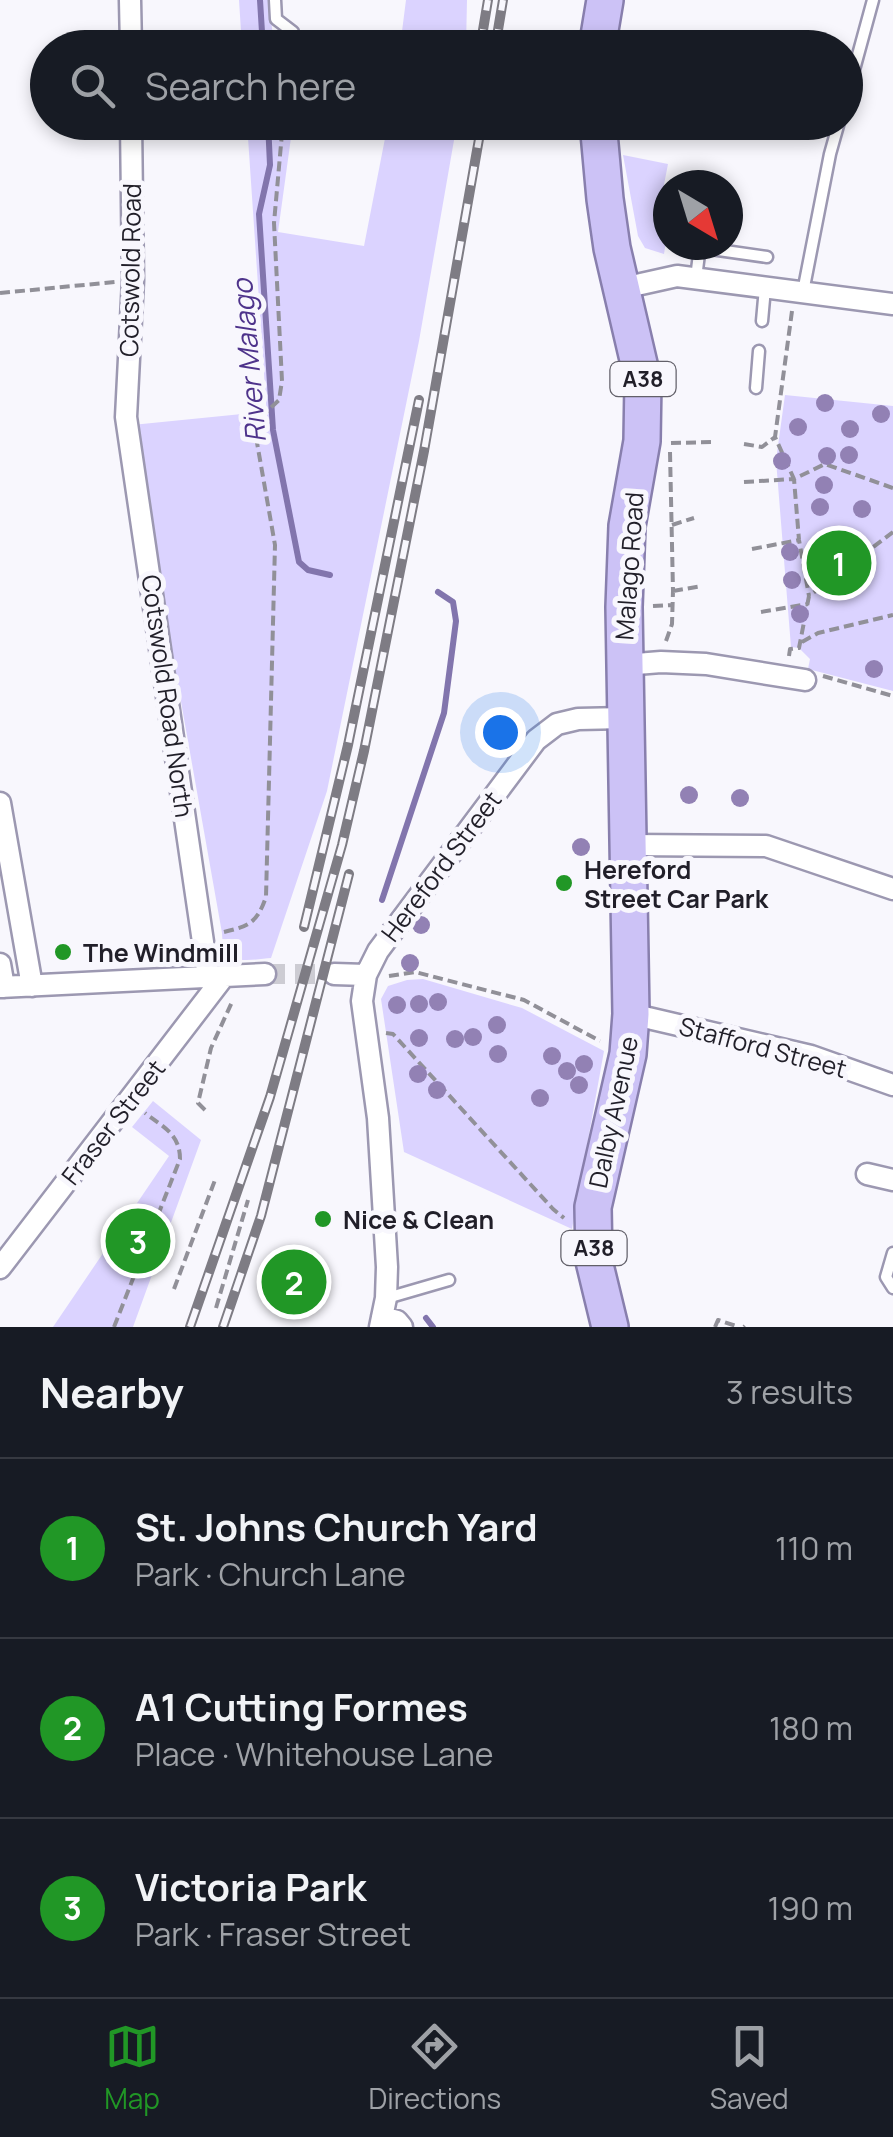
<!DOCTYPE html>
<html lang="en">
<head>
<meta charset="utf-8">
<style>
	:root { --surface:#171b24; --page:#242831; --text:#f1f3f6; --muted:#9ea1a6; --line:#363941; --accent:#219726 }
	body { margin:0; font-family:Manrope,sans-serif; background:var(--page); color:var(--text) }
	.compass { position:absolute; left:653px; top:170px; width:90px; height:90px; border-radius:50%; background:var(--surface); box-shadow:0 5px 15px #0003; rotate:142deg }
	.you { position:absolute; left:500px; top:732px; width:35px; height:35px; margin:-25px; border:8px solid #fff; border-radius:50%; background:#1a73e8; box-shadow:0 0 0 15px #1a73e833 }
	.badge { display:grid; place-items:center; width:65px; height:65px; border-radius:50%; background:var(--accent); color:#fff; font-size:32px; font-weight:700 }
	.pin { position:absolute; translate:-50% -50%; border:5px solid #fff; box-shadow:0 2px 10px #0006 }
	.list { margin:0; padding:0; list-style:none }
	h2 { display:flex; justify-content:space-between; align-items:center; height:130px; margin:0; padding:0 40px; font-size:42px }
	h2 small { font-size:32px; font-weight:400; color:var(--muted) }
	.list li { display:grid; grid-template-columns:65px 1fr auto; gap:30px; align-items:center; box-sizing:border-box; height:180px; padding:0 40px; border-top:2px solid var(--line) }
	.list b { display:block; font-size:38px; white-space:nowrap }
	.list p { margin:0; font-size:32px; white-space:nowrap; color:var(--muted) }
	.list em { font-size:32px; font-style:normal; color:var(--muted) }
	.icon { flex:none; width:55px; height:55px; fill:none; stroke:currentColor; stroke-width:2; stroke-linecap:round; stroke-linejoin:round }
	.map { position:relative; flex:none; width:893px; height:1327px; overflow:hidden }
	.search { position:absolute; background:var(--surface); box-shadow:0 5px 15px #0003; left:30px; right:30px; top:30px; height:110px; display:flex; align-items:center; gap:25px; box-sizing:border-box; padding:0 35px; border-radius:55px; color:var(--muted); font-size:38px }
	.sheet { height:670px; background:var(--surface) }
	nav { display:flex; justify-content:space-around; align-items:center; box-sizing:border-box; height:140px; border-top:2px solid var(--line); background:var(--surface); font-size:28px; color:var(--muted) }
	nav a { display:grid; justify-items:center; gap:5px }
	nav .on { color:var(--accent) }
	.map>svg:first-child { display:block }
</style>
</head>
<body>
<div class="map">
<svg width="893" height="1327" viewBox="0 0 893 1327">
	<rect width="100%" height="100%" fill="#f8f7fd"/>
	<path fill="#dbd3ff" d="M239,0H269L274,47H242Z
		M406,0H467L466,47H400Z
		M247,123H293L278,232L364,246L388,123H457L419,341L327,791L271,958C258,959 230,965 223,950C223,948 222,934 222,933L132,425L252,413L267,418Z
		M623,155L668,164L656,226L668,229L664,254L645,248L638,236Z
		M785,395L893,406V691L808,669L810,659L799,648L791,647L776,460Z
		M423,979L522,1008L604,1051L572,1229L404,1152L381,999L388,986L407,980Z
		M153,1101L201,1140L133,1327H53L169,1156L132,1127Z"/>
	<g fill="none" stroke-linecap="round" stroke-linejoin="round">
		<path stroke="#8275ad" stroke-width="6" d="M260,0L263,48
			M268,122L270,165L259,214L273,430L299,562L308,570L330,575
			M382,900L444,713L456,621L453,602L438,592
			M426,1318L433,1327"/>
		<path stroke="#cdccd3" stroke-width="20" stroke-dasharray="20 10" stroke-linecap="butt" d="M265,974H334"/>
		<g stroke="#9c98b1" stroke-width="15">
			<path id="service" d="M275,0L276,19L293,32
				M846,99L873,0
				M696,278L699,254L704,248L767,257
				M803,292L830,154L839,122
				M762,321L765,288
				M756,388L759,351
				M893,1253L886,1277L893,1288
				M387,1298L449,1280"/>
		</g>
		<g stroke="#9c98b1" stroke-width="25">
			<path id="minor" d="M130,0L131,48
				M131,122L133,280L126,417L208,976
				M623,288L677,276L893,304
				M624,665L661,662L706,664L805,680
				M0,803L32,986
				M629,845L766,846L893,889
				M0,964L4,987
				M334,974L366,975
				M0,987L265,974
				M631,1014L811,1056L893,1085
				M867,1174L893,1180
				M0,1268L225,975
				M382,1317L397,1321L402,1327
				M380,1327L386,1298L387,1267L378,1118L362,1001L366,975L378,951L536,740L557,724L578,719L624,718"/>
		</g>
		<g stroke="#887fad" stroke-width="40">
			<path id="trunk" d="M597,48L605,0
				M598,122L605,199L612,248L643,381L642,441L627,526L624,607L631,1014L628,1054L593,1207L594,1261L610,1327"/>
		</g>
		<path stroke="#919098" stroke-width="4" stroke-dasharray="10 5" stroke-linecap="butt" d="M269,35L270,48
			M0,293L115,282
			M792,311L775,437L794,479L825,464L893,488
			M671,443L712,442
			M744,444L762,447L775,437
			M744,482L794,479L799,540L809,596
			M672,525L694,518
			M752,549L799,540
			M673,591L702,586
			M653,606L672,605
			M761,612L808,604
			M666,641L672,624L673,591L670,452
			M802,642L818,633L893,615
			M789,656L790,649L799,648L809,596L893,532
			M823,676L893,696
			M224,932C249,926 257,923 266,897L275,545L256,437L261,417L279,400L282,381L274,223L283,122
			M389,976L415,972L524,1000L600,1041
			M386,1033L393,1034L553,1209L564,1218
			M205,1110L198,1103L211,1048L232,1002
			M174,1289L215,1180
			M216,1308L248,1200
			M114,1327L180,1159C180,1134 163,1127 145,1113
			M715,1327L718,1320L739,1327
			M744,1327L745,1326"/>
		<use href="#service" stroke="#fff" stroke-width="10"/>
		<use href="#minor" stroke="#fff" stroke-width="20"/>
		<use href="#trunk" stroke="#ccc2f6" stroke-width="35"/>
		<g stroke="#7e7c84" stroke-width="10">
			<path id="rail" d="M480,48L488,0
				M495,48L503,0
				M304,927L348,745L419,400
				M190,1327L270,1097L342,845L364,751L424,451L482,122
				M223,1327L261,1216L349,874"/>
		</g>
		<use href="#rail" stroke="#f8f7fd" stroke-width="6" stroke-dasharray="19" stroke-linecap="butt"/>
	</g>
	<g fill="#9281b4">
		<circle cx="825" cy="403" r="9"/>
		<circle cx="881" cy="414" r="9"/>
		<circle cx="798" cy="427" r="9"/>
		<circle cx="850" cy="429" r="9"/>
		<circle cx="849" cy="455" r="9"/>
		<circle cx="827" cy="456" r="9"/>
		<circle cx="782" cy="461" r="9"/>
		<circle cx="824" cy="485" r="9"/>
		<circle cx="820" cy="507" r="9"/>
		<circle cx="862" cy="509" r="9"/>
		<circle cx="829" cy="540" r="9"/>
		<circle cx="790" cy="552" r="9"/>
		<circle cx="857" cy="567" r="9"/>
		<circle cx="792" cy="580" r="9"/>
		<circle cx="800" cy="614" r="9"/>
		<circle cx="874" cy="669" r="9"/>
		<circle cx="689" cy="795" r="9"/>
		<circle cx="740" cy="798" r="9"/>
		<circle cx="581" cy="847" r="9"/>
		<circle cx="421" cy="925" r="9"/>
		<circle cx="410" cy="963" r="9"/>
		<circle cx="438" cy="1002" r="9"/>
		<circle cx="419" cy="1004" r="9"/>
		<circle cx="397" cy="1005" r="9"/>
		<circle cx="497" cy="1025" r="9"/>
		<circle cx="473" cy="1037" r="9"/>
		<circle cx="419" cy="1038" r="9"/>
		<circle cx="455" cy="1039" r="9"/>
		<circle cx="498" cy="1054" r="9"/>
		<circle cx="552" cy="1056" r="9"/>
		<circle cx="584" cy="1064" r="9"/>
		<circle cx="567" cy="1071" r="9"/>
		<circle cx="418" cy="1074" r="9"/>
		<circle cx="579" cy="1085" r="9"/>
		<circle cx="437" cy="1090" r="9"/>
		<circle cx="540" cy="1098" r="9"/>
	</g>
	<g fill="#219726" stroke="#f8f7fd" stroke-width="4">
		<circle cx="564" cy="883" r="10"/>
		<circle cx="63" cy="952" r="10"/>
		<circle cx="323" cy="1219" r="10"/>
	</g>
	<g text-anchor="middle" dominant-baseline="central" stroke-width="10" stroke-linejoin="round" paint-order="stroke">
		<g fill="#f8f7fd" stroke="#626069" stroke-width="2.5">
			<rect x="610.5" y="362" width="65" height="34" rx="8"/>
			<rect x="561.5" y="1231" width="65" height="34" rx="8"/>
		</g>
		<g font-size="22" font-weight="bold" fill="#211f29">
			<text x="643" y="379">A38</text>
			<text x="594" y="1248">A38</text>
		</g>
		<g font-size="25" fill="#211f29" stroke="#f8f7fd">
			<text transform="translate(130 270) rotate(-89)">Cotswold Road</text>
			<text transform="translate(629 566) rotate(-86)">Malago Road</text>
			<text transform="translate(168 696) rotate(82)">Cotswold Road North</text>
			<text transform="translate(441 866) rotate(-53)">Hereford Street</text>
			<text transform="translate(763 1047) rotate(15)">Stafford Street</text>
			<text transform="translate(613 1112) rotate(-78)">Dalby Avenue</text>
			<text transform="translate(113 1122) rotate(-52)">Fraser Street</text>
		</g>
		<g font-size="25" font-weight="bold" fill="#211f29" stroke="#f8f7fd" text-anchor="start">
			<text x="584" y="869">Hereford<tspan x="584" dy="29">Street Car Park</tspan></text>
			<text x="83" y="952">The Windmill</text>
			<text x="343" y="1219">Nice &amp; Clean</text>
		</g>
		<g font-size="28" font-style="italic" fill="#4e338b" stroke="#f8f7fd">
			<text transform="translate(248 361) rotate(-95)">River Malago</text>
		</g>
	</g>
</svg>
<svg class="compass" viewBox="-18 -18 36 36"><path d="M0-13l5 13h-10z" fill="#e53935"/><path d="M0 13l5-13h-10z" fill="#9ea1a6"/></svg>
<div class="you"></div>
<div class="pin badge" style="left:839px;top:563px">1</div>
<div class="pin badge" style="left:294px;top:1282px">2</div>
<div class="pin badge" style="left:138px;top:1241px">3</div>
<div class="search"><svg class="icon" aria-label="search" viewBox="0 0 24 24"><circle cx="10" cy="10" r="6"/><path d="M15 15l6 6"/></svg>Search here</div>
</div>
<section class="sheet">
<h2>Nearby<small>3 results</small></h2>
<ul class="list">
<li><span class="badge">1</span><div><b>St. Johns Church Yard</b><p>Park · Church Lane</p></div><em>110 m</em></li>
<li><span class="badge">2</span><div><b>A1 Cutting Formes</b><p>Place · Whitehouse Lane</p></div><em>180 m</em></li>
<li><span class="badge">3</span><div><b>Victoria Park</b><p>Park · Fraser Street</p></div><em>190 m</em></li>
</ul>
</section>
<nav>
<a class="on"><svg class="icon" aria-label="map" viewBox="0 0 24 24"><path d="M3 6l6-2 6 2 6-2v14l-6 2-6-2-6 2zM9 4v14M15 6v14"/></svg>Map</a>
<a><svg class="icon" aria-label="directions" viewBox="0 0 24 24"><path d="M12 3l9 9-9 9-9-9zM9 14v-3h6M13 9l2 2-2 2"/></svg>Directions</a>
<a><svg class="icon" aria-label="saved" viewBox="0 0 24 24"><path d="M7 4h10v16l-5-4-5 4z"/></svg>Saved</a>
</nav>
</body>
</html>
